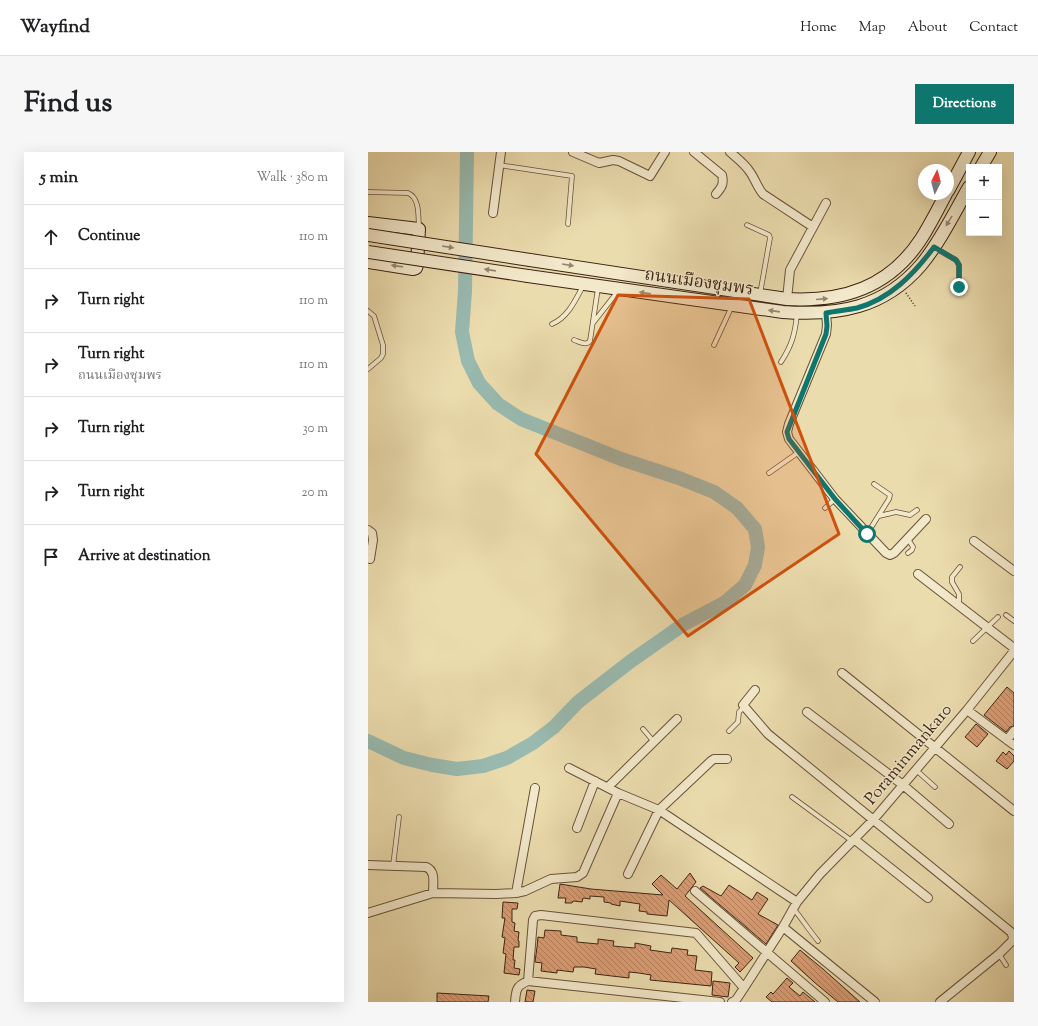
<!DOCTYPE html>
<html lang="en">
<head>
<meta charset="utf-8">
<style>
	:root { --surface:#fff; --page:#f6f6f6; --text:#202124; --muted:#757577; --line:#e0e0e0; --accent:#0f766e }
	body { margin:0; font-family:"Sorts Mill Goudy","Noto Serif Thai",serif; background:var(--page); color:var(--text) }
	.controls { position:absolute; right:12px; top:12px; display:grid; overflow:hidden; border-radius:0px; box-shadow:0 4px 16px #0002 }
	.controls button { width:36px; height:36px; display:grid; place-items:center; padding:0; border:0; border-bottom:1px solid var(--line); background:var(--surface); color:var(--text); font:20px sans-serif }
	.compass { position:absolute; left:550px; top:12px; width:36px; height:36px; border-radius:50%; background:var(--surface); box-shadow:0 4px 16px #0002; rotate:6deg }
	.stop { position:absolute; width:12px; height:12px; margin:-9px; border:3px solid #0f766e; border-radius:50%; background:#fff }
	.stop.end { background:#0f766e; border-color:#fff; box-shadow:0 1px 4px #0008 }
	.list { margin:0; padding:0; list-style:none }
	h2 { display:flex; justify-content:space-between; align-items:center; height:52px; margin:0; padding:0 16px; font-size:17px }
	h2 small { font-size:13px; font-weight:400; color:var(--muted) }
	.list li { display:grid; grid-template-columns:26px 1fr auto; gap:12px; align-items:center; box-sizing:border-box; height:64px; padding:0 16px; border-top:1px solid var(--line) }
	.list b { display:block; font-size:15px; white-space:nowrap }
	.list p { margin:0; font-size:13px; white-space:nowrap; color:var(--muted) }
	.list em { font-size:13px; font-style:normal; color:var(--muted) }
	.icon { flex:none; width:22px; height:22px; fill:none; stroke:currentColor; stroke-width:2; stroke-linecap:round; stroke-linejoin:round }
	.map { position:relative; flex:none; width:646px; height:850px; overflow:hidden; border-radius:0px }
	header { display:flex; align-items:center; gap:24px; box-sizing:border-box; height:56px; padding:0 20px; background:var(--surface); border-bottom:1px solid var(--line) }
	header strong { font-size:19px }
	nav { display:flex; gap:22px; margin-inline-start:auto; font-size:14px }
	.intro { display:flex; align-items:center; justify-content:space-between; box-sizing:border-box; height:96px; padding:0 24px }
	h1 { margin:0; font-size:28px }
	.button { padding:10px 18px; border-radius:0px; background:var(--accent); color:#fff; font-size:14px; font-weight:700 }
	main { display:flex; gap:24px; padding:0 24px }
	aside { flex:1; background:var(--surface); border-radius:0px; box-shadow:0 4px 16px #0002 }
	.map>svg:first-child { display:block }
</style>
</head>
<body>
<header>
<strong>Wayfind</strong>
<nav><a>Home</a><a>Map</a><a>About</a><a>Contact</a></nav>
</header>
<div class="intro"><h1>Find us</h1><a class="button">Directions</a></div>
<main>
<aside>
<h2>5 min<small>Walk · 380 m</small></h2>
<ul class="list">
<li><svg class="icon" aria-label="ahead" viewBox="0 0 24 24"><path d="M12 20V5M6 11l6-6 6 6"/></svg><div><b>Continue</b></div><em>110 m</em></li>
<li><svg class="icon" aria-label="right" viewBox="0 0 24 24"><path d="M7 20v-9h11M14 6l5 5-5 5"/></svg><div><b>Turn right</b></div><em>110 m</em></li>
<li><svg class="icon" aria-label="right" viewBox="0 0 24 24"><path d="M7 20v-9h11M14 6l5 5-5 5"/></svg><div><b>Turn right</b><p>ถนนเมืองชุมพร</p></div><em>110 m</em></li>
<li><svg class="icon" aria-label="right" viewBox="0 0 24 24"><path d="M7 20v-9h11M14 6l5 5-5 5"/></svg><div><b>Turn right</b></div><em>30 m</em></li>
<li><svg class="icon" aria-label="right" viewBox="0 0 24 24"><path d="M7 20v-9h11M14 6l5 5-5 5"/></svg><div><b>Turn right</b></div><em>20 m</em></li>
<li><svg class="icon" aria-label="arrive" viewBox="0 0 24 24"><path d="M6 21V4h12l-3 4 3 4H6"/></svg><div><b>Arrive at destination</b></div></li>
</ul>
</aside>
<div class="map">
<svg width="646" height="850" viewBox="0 0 646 850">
	<defs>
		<pattern id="building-back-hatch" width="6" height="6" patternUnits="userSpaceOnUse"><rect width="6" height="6" fill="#dc9d74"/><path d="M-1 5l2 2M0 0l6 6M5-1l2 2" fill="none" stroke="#b4805e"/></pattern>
	</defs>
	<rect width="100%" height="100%" fill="#ebdcae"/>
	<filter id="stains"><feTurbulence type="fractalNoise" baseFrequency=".005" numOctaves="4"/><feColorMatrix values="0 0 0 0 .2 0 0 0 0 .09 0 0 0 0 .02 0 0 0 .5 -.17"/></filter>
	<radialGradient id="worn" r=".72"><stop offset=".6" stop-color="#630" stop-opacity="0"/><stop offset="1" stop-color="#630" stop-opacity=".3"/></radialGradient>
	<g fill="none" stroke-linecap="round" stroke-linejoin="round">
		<path stroke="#99bab0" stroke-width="14" d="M0,589L36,606L64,613L89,617L115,614L139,606L165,591L186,575L210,550L263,509L316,472L356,451L377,433L387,413L390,395L387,377L369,356L346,340L311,326L253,307L153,267L130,252L111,231L100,209L94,180L97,139L99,0"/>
	</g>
	<path fill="url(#building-back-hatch)" stroke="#3d2414" d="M639,535L646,541V574L642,575L638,580L616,563Z
		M608,572L620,582L609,595L597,585Z
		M641,599L646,604V609L639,617L628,609L635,600L638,603Z
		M322,721L328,730L317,744L385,806L372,820L367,815L371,811L301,748L299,764L279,762V760L271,759L272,752L252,749V754L243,752V751L236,750V745L222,744V747L215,746L214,750L205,749L204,751H197L198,746H190L192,732L223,737L295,743L284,732L293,723L309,737Z
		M361,733L384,748L389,740L400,747L390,762L410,773L398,792L332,736L335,734L353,744Z
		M135,750L150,751L149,757H144V770L147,771L146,779L151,780L150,789H151V795H146L145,808H147L146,816L152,817L151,823L136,821L138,802L135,801L137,786L134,785L137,766H134Z
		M177,778L193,779V783L209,785V790L230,792V787L246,789L245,794L255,795L267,796V791L283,794L282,798L303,801L304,796L320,798L319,803L329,804L327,818L344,820L343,834L282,828L283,823L271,821L261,820V826L227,822L228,817L216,815H206L205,820L189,818V821L173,819L174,811L167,810L169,795L170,785L176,786Z
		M432,798L455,817L492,850H470L446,830L423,809Z
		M419,826L425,831L421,835L432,844L435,840L447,850H404L398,845L403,840L405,842Z
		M345,829L362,831L360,845L344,843Z
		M159,838L167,839L165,850H157Z
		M69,841L121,844L120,850H69Z"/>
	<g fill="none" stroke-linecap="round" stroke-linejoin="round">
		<g stroke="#68523a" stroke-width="5.5">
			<path id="service" d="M131,13L204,24L200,72
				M0,40L40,41C52,46 50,64 51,75
				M379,73L401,83L402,86L392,142
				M567,96L588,108L591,113V135
				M0,159L6,164L15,193V202L13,206L0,217
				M225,171L250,139
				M184,172C200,165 207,149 215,134
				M206,188C212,190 218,194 222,189L230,136
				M346,193L364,154
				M413,210C424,193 427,182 429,162
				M401,321L431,300
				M457,356L467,347
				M511,364L528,360L542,363L549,358
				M499,382L521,347L522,343L506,332
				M540,387L545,395L544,398L540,401
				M591,453V442L584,430V425L592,415
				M638,463L646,469
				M605,489L630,465
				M275,577L286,590
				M361,579L370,570L371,560L376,555
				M548,618L567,635
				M424,645L484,689
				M25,714L31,665
				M425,756C434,767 441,778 450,789
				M631,802L638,813"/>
		</g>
		<g stroke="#68523a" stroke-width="10">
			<path id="minor" d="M205,0L231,11L245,8L251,9L282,24L297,0
				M326,0L354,23C356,32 354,35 348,42
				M362,0C369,6 377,12 382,20C387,27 389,35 395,42L445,75
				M125,61L133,0
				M419,147L422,118L458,51
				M458,161L459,173L458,182L421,272L419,280L421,287L467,347L518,401L522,403L526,401L558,367
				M0,378L4,381L5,388L2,407
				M606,389L646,419
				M550,422L646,496
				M474,521L646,659
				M387,538L375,553L400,582L643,780L645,785L644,789L631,802L572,850
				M599,558L646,593
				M439,560L535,633L581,672
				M639,588L646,579
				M201,616L250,641L291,658L429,750
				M240,635L309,567
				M209,676L227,629
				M486,687L560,746
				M0,713L58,715C68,719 65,731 65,741
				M260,722L291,658L343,609L346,607H359
				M327,739L457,850
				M148,741L167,636
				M0,761L65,741L128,742L148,741L157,739L183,727L209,725L215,721L250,641
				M160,829L165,768L167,764L173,763L328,781L376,836
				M147,850C148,838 148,834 160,829L352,850
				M364,850L368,848L376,836L415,775
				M507,850L415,775L429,750L452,722L506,667L599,558L646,499"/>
		</g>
		<g stroke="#3d2414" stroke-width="14">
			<path id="secondary" d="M613,15L622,0
				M580,39L601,0
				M0,71L51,77L49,113L48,116L45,117L0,110
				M162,108L419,147C474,150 521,136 553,87C562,73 570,57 578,42
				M160,124L415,160C470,164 516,156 553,113C572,90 586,61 601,35"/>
		</g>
		<path stroke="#3d2414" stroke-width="1.5" stroke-dasharray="1 2" stroke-linecap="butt" d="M538,141L547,154"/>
		<use href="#service" stroke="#f2e8ca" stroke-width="4"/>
		<use href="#minor" stroke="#f2e8ca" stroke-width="8"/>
		<use href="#secondary" stroke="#f2e8ca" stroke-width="12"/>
		<g stroke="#3d2414" stroke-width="14" stroke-linecap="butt">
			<path id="secondary-bridge" d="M0,83L162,108
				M0,100L160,124"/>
		</g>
		<use href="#secondary-bridge" stroke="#f2e8ca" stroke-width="12"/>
	</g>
	<defs><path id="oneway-solid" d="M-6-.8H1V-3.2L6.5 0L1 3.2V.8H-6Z"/></defs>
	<g fill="#98866f">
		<use href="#oneway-solid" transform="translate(581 69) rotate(121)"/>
		<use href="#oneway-solid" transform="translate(80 95) rotate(9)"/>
		<use href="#oneway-solid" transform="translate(200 113) rotate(9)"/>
		<use href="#oneway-solid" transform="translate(29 114) rotate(-172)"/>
		<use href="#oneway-solid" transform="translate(122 118) rotate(-172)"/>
		<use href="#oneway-solid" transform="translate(277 141) rotate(-172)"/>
		<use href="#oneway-solid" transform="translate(454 147) rotate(-5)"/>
		<use href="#oneway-solid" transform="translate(406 159) rotate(-172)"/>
	</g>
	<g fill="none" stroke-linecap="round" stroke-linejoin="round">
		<path stroke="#0f766e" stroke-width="5" d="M499,382L467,347L421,287L419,280L458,182L459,174L458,161C468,159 479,158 489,156C522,147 546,122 566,95L588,108L591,113V135"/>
	</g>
	<path fill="#ce510d" fill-opacity="0.2" stroke="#ce510d" stroke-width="3" stroke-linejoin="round" d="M250,143L381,147L471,382L320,484L168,302Z"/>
	<g text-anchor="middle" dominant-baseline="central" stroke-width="3" stroke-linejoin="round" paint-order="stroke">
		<g font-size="17" fill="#3d2414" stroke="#f2e8ca">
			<text transform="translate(331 131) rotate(8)">ถนนเมืองชุมพร</text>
			<text transform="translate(541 603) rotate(-50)">Poraminmanka10</text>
		</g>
	</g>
	<rect width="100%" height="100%" filter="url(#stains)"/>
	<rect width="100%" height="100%" fill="url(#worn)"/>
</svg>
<div class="controls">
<button>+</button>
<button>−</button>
</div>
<svg class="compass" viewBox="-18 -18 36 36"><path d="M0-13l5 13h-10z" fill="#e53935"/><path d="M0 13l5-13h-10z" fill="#757577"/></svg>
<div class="stop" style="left:499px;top:382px"></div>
<div class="stop end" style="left:591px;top:135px"></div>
</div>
</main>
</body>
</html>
